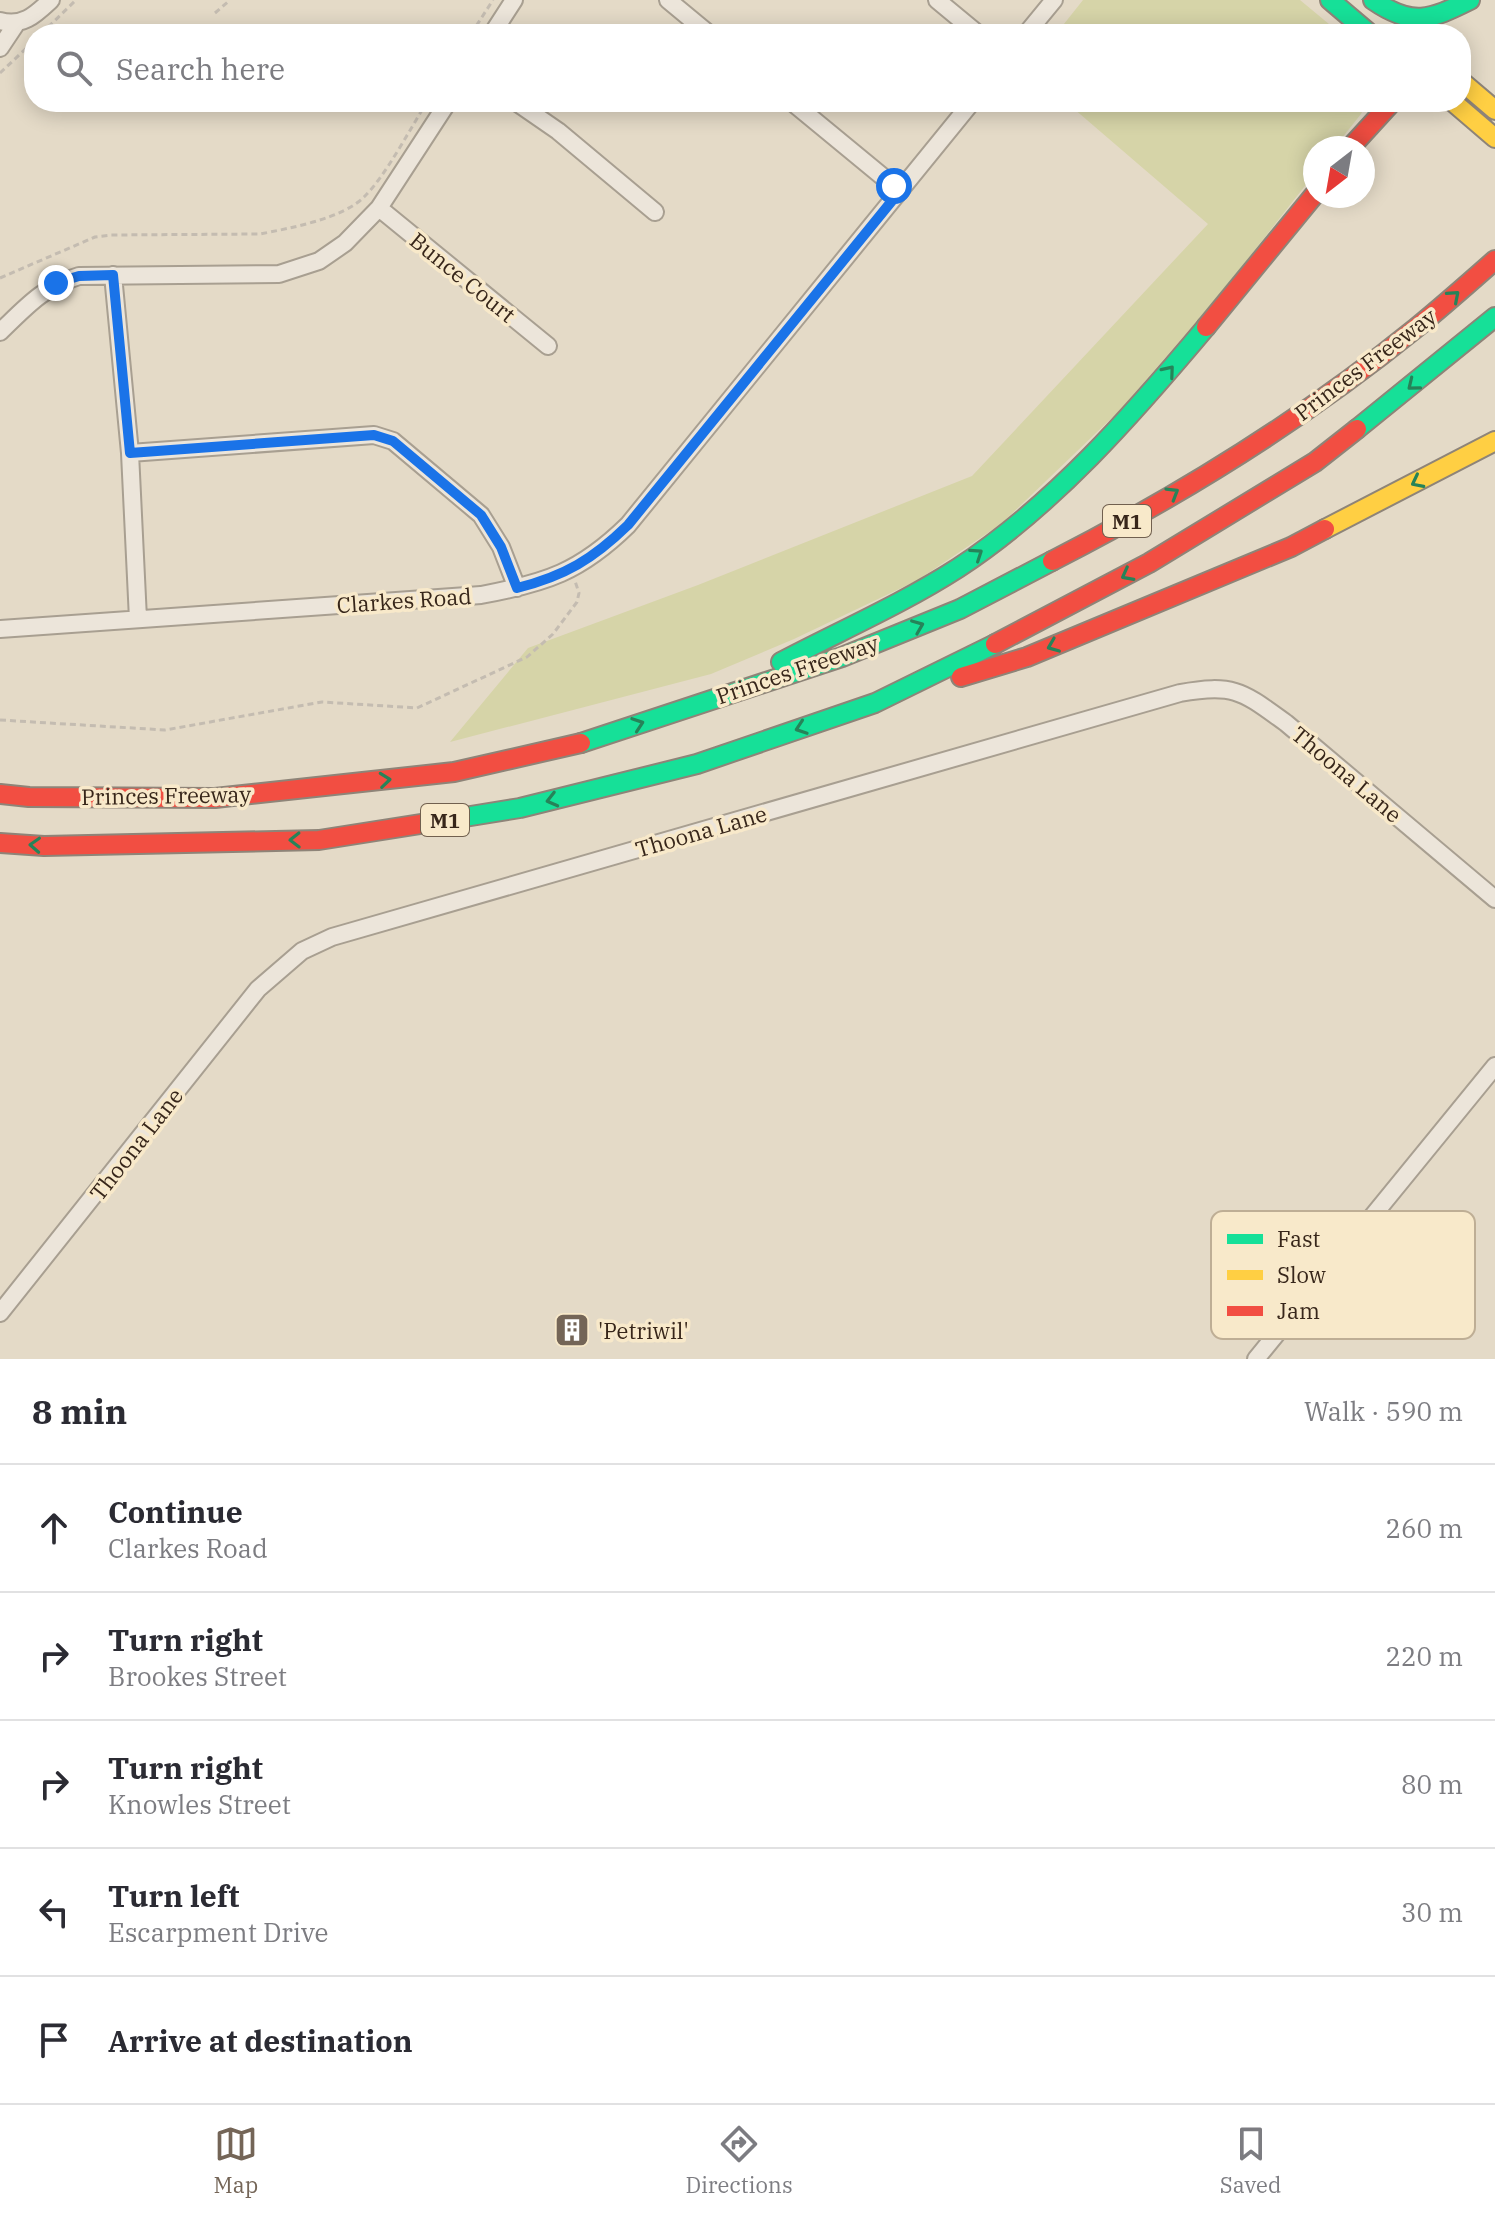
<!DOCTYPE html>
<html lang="en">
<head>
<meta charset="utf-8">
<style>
	:root { --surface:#fff; --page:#f2f2f3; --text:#2b2b33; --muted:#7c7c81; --line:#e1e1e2; --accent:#746557 }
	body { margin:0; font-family:"IBM Plex Serif",serif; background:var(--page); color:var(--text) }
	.compass { position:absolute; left:1303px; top:136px; width:72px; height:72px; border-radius:50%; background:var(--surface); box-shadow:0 4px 20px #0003; rotate:211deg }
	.stop { position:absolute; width:24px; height:24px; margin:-18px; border:6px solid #1a73e8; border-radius:50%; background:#fff }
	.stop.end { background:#1a73e8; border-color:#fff; box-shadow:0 2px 8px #0008 }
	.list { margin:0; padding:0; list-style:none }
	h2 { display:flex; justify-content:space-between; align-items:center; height:104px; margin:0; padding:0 32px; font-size:34px }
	h2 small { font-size:26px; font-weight:400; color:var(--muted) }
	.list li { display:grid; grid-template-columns:52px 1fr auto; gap:24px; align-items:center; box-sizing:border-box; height:128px; padding:0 32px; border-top:2px solid var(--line) }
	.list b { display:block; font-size:30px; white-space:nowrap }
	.list p { margin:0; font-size:26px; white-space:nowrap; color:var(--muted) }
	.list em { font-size:26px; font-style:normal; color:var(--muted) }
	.icon { flex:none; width:44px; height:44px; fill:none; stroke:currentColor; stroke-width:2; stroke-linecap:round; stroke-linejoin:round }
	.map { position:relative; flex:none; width:1495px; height:1359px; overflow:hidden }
	.search { position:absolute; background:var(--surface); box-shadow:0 4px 20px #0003; left:24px; right:24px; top:24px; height:88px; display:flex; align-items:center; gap:20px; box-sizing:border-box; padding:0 28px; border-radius:32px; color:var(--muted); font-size:30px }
	.sheet { height:744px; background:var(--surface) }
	nav { display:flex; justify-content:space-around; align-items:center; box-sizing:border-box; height:112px; border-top:2px solid var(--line); background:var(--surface); font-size:22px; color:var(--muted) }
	nav a { display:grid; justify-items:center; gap:4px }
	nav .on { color:var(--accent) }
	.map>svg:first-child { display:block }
</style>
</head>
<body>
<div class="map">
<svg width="1495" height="1359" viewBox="0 0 1495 1359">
	<rect width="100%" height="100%" fill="#e4dac7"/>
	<path fill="#d6d4a8" d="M1083,0H1300L1341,34H1056Z
		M1066,102H1367L1361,114L1334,148H1315V173L1222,292L1121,409L1001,524L918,580L794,639L711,674L450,742L528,648L698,585L972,476L1208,224Z"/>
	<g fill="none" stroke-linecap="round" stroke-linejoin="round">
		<g stroke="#a89f91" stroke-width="20">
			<path id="street" d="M668,0L709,34
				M937,0L978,34
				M0,21C23,27 35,15 51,0
				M492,34L514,0
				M1026,34L1054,0
				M0,48L16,24
				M516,102L558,131L655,212
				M792,102L900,191
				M379,208L548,346
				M113,275L130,453L138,619
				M0,332C26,307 43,287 79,276L279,274L319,261L345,243L379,208L448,102
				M130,453L374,435L393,441L481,515L501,547L517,588
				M0,629L481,595C546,583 580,572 628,525L972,102
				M0,1313L258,989L302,951L332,937L1180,693C1235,683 1243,692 1286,723L1495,899
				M1256,1359L1495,1066"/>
		</g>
		<g stroke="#8e8478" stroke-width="22">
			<path id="fast" d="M1330,0L1370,34
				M1373,0C1412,27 1430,20 1470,0
				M1363,29L1368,34
				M1357,429L1495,317
				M781,662C840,631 902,604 958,568C1054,505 1133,414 1206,327
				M581,743L842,657L960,609L1052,561
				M446,820L520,808L697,764L875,703L995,644"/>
		</g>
		<g stroke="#8e8478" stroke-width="22">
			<path id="slow" d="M1461,81L1495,110
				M1453,102L1495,138
				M1325,529L1495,441"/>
		</g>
		<g stroke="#8e8478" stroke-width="22">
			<path id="jam" d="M1350,148L1392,102
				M1206,327L1315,194
				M1052,561C1179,496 1305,418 1416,328C1443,306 1469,283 1495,260
				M995,644L1149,563L1315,462L1357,429
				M961,677L1027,657L1291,547L1325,529
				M0,794L29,797L215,798L454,772L581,743
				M0,843L44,846L319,840L446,820"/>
		</g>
		<path stroke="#c4bcb1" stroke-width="3" stroke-dasharray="6 4" stroke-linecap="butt" d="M215,13L230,0
			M41,34L76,0
			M471,34L493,0
			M0,73L34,41
			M0,278L95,237L111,235L260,234C290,228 343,219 365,196C386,175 410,129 427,102
			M0,720L165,730L322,702L417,708L527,657L553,634L577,602L579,593L575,581"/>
		<use href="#street" stroke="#ece5da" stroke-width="16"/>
		<use href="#fast" stroke="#16e098" stroke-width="18"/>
		<use href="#slow" stroke="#ffcf43" stroke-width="18"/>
		<use href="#jam" stroke="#f24e42" stroke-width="18"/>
	</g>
	<defs><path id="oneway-chevron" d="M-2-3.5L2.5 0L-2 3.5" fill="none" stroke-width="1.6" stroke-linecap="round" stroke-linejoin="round" transform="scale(2)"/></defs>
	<g stroke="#268359">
		<use href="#oneway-chevron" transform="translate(1454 296) rotate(-41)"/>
		<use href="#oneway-chevron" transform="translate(1169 371) rotate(-50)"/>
		<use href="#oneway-chevron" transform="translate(1413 385) rotate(141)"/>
		<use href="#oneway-chevron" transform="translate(1417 482) rotate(153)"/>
		<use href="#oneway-chevron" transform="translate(1173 493) rotate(-31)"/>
		<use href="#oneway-chevron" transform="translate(977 554) rotate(-34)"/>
		<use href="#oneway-chevron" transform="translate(1127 575) rotate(152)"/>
		<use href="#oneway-chevron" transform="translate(918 626) rotate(-22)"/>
		<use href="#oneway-chevron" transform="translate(1053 646) rotate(158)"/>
		<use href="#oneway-chevron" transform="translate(638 724) rotate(-19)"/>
		<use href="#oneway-chevron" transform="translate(801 728) rotate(161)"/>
		<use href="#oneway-chevron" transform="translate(385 780) rotate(-6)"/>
		<use href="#oneway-chevron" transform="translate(552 800) rotate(166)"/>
		<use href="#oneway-chevron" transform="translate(295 840) rotate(179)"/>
		<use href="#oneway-chevron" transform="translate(35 845) rotate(-177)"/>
	</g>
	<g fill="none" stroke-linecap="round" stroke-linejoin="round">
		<path stroke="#1a73e8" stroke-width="10" d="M56,283L79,276L113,275L130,453L374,435L393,441L481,515L501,547L517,588C565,576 593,559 628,525L900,191L894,186"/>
	</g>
	<defs>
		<g id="building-square" transform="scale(1.8)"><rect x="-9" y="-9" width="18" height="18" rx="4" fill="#746557" stroke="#f8e9ca"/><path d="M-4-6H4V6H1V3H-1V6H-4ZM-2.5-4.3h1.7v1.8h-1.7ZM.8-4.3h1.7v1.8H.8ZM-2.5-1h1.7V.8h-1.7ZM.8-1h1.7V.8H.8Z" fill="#fff"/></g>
	</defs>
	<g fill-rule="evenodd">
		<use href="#building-square" x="572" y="1330"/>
	</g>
	<g text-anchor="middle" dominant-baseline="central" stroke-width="7" stroke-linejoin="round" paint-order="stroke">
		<g fill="#f8e9ca" stroke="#71604f" stroke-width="2">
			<rect x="1103" y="505" width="48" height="32" rx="6"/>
			<rect x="421" y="804" width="48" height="32" rx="6"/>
		</g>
		<g font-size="20" font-weight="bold" fill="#37261a">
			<text x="1127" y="521">M1</text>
			<text x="445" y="820">M1</text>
		</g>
		<g font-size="22" fill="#37261a" stroke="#f8e9ca">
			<text transform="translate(463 277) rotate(39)">Bunce Court</text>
			<text transform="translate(1365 364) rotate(-37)">Princes Freeway</text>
			<text transform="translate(404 600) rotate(-4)">Clarkes Road</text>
			<text transform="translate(797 669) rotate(-19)">Princes Freeway</text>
			<text transform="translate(1347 774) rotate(40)">Thoona Lane</text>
			<text transform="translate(166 795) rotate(-1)">Princes Freeway</text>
			<text transform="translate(701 831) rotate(-16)">Thoona Lane</text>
			<text transform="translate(136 1144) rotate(-52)">Thoona Lane</text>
		</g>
		<g font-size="22" fill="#37261a" stroke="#f8e9ca" text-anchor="start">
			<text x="598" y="1330">'Petriwil'</text>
		</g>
	</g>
	<rect x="1211" y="1211" width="264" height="128" rx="12" fill="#f8e9ca" stroke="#beae95" stroke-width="2"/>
	<rect x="1227" y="1234" width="36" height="10" fill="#16e098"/>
	<rect x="1227" y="1270" width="36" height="10" fill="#ffcf43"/>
	<rect x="1227" y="1306" width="36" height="10" fill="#f24e42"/>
	<g font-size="22" fill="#37261a">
		<text x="1277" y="1247">Fast</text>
		<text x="1277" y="1283">Slow</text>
		<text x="1277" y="1319">Jam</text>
	</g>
</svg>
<svg class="compass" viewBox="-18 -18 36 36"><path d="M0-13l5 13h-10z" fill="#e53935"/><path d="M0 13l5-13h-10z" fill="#7c7c81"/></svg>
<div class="stop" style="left:894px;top:186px"></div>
<div class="stop end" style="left:56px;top:283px"></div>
<div class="search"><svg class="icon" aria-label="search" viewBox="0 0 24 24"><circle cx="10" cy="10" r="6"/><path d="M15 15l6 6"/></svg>Search here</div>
</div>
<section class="sheet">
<h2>8 min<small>Walk · 590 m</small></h2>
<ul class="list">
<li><svg class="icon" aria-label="ahead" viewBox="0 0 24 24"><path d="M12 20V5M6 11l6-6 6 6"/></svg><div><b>Continue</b><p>Clarkes Road</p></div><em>260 m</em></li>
<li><svg class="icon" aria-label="right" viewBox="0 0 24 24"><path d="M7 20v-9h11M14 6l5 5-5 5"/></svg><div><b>Turn right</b><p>Brookes Street</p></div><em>220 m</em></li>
<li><svg class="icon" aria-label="right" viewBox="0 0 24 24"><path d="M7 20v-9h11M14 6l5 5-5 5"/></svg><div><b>Turn right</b><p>Knowles Street</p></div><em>80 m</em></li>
<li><svg class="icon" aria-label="left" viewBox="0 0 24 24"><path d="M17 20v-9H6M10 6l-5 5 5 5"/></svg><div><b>Turn left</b><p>Escarpment Drive</p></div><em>30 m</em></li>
<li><svg class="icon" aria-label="arrive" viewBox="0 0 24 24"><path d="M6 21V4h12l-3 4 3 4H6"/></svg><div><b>Arrive at destination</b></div></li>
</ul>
</section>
<nav>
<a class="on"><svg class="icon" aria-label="map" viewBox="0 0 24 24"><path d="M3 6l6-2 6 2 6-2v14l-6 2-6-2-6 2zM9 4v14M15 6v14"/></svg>Map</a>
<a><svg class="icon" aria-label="directions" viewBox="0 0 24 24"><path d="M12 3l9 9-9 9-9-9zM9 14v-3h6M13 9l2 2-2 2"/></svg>Directions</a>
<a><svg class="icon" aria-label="saved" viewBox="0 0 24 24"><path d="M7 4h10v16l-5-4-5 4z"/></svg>Saved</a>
</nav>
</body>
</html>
